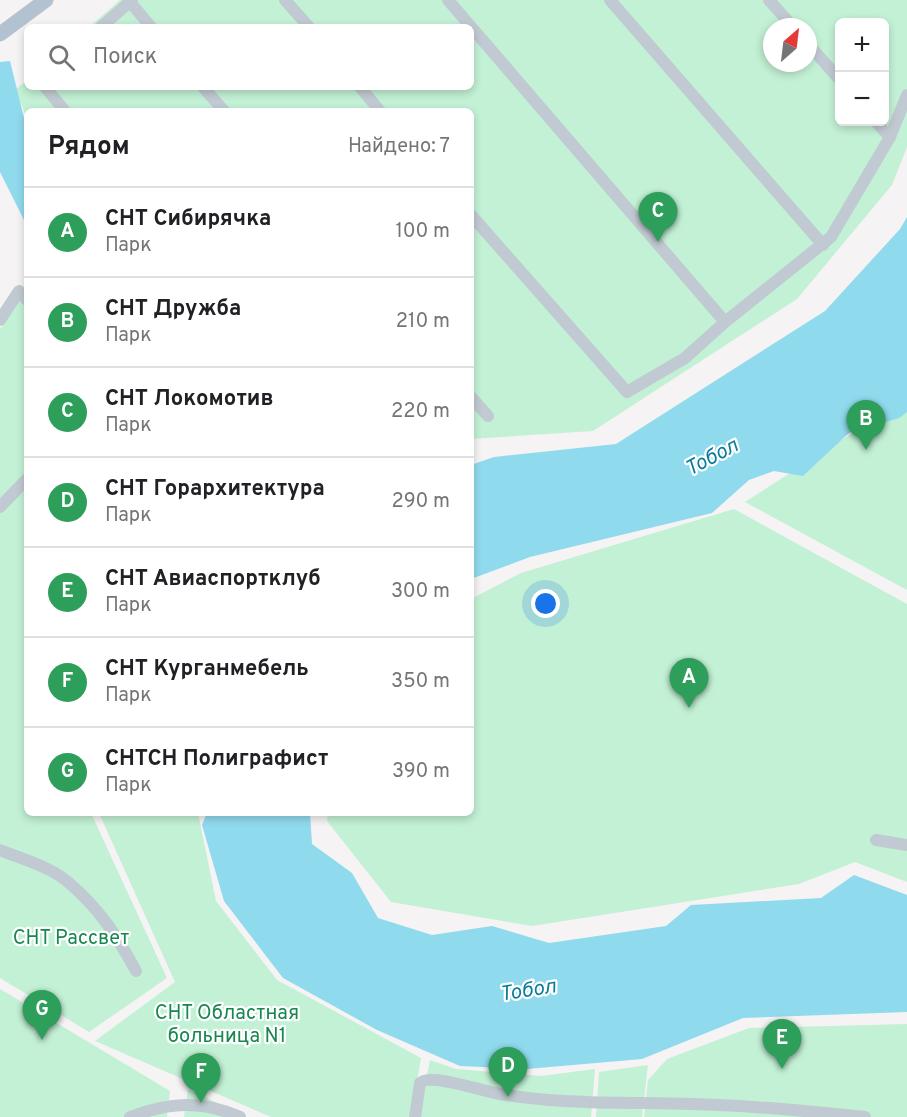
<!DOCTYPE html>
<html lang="ru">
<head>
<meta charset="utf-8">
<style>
	:root { --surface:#fff; --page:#f2f2f2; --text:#202124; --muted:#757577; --line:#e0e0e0; --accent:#111827 }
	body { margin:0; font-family:Overpass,sans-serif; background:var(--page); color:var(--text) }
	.controls { position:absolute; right:18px; top:18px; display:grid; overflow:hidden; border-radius:9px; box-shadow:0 3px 9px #0003 }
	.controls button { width:54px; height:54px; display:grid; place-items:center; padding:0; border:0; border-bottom:2px solid var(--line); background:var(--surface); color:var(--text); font:30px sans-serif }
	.compass { position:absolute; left:763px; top:18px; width:54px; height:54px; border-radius:50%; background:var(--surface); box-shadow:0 3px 9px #0003; rotate:28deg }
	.you { position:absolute; left:546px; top:604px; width:21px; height:21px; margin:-15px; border:4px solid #fff; border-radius:50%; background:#1a73e8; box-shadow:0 0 0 9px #1a73e833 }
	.badge { display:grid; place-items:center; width:39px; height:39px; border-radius:50%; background:var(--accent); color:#fff; font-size:20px; font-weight:700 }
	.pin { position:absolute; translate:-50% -50px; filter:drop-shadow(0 2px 3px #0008) }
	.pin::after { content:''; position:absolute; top:32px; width:21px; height:18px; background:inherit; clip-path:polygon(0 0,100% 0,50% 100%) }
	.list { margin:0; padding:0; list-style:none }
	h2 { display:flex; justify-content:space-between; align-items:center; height:78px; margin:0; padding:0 24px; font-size:26px }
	h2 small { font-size:20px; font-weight:400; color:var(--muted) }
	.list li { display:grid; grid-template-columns:39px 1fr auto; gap:18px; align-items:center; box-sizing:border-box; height:90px; padding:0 24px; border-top:2px solid var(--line) }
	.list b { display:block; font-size:22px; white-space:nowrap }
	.list p { margin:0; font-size:20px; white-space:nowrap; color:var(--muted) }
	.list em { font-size:20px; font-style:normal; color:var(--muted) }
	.icon { flex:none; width:33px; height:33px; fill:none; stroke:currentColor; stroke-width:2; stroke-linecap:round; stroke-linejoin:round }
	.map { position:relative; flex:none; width:907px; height:1117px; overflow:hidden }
	.search { position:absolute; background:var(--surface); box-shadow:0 3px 9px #0003; left:24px; top:24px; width:450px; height:66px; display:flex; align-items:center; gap:15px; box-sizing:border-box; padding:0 21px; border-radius:9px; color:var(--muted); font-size:22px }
	.panel { position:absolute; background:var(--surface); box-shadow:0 3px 9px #0003; left:24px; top:108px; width:450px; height:708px; border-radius:9px }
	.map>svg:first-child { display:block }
</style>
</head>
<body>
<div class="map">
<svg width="907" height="1117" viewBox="0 0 907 1117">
	<rect width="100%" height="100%" fill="#f5f3f3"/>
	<path fill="#c3f1d5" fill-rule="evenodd" d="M120,0H907V147L892,185L797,299L593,431L471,439V111H27V117L15,90L27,80V87H471V27H89ZM840,22H884V122H840ZM772,27H808V63H772Z
		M27,289V813H91L167,978L89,1032L0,978V329Z
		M907,398V590L745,502Z
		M734,509L907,604V882L855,862L799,884L532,926L391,902L327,821L328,813H471V599L521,573Z
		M99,813H198L216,901L277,980L421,1058L411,1117H271L95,1041L175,982Z
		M0,989L170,1091L167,1117H0Z
		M907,1024V1117H644L648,1080L667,1059L749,1028Z
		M430,1060L456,1069L541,1076L595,1069L591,1117H419Z
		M648,1065L642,1117H596L599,1072Z
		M188,1089L246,1117H184Z"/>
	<path fill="#90daee" d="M10,61L27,130V226L0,172V62Z
		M907,217V412L899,418L849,433L803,476L774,471L749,480L712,513L530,557L471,579V465L494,457L616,444L825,311L900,229Z
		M207,813H310L312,844L352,873L378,918L432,935L492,926L549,943L666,926L691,905L821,898L854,875L907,895V1012L743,1018L642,1059L527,1069L460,1066L377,1030L283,978L224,901L202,825Z"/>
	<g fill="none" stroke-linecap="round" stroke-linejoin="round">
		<path stroke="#c1cad2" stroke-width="12" d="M285,0L309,27
			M448,0L725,322
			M610,0L823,245
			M769,0L793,27
			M130,2L151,27
			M101,27L132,0
			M808,44L840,80
			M45,87L65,111
			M203,87L224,111
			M360,87L380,111
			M876,122L890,137
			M471,215L627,392L685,358L725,322L831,237L890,137L907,95
			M0,320L19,291L27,300
			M471,397L488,416
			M0,507L27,479
			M876,840L907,845
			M0,850C22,859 49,866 68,882C99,908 117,936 136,971
			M130,1117C169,1102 202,1100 240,1117
			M415,1117L420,1083C430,1073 479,1090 495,1093C560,1105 626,1102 691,1104C749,1105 808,1111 865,1117"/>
		<path stroke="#b3c2d1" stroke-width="15" d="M0,34L46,0"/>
	</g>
	<g text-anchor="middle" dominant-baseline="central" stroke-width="4.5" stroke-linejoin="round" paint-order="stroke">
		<g font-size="20" fill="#17864f" stroke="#fff">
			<text x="71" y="939">СНТ Рассвет</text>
			<text x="227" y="1014">СНТ Областная<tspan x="227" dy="23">больница N1</tspan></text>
		</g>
		<g font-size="21" font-style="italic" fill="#0c7c9b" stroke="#fff">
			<text transform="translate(712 458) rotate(-28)">Тобол</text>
			<text transform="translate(528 991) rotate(-9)">Тобол</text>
		</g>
	</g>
</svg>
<div class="controls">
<button>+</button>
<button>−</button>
</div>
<svg class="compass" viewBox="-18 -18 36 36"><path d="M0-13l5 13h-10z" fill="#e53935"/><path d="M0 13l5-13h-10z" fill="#757577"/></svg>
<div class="you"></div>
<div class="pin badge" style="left:689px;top:708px;background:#2e9e5b">A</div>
<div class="pin badge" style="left:866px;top:450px;background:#2e9e5b">B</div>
<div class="pin badge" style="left:658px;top:242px;background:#2e9e5b">C</div>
<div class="pin badge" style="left:508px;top:1097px;background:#2e9e5b">D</div>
<div class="pin badge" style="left:782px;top:1069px;background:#2e9e5b">E</div>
<div class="pin badge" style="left:201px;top:1103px;background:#2e9e5b">F</div>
<div class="pin badge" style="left:42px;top:1040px;background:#2e9e5b">G</div>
<div class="search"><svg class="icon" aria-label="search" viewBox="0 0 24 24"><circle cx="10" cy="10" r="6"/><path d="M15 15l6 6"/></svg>Поиск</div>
<section class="panel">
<h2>Рядом<small>Найдено: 7</small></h2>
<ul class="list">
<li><span class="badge" style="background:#2e9e5b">A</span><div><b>СНТ Сибирячка</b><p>Парк</p></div><em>100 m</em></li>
<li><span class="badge" style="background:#2e9e5b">B</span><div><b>СНТ Дружба</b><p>Парк</p></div><em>210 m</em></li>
<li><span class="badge" style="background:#2e9e5b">C</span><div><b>СНТ Локомотив</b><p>Парк</p></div><em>220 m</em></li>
<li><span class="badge" style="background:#2e9e5b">D</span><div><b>СНТ Горархитектура</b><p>Парк</p></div><em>290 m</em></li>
<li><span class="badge" style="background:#2e9e5b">E</span><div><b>СНТ Авиаспортклуб</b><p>Парк</p></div><em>300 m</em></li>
<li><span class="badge" style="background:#2e9e5b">F</span><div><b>СНТ Курганмебель</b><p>Парк</p></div><em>350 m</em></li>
<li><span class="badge" style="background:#2e9e5b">G</span><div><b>СНТСН Полиграфист</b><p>Парк</p></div><em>390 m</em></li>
</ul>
</section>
</div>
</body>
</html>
